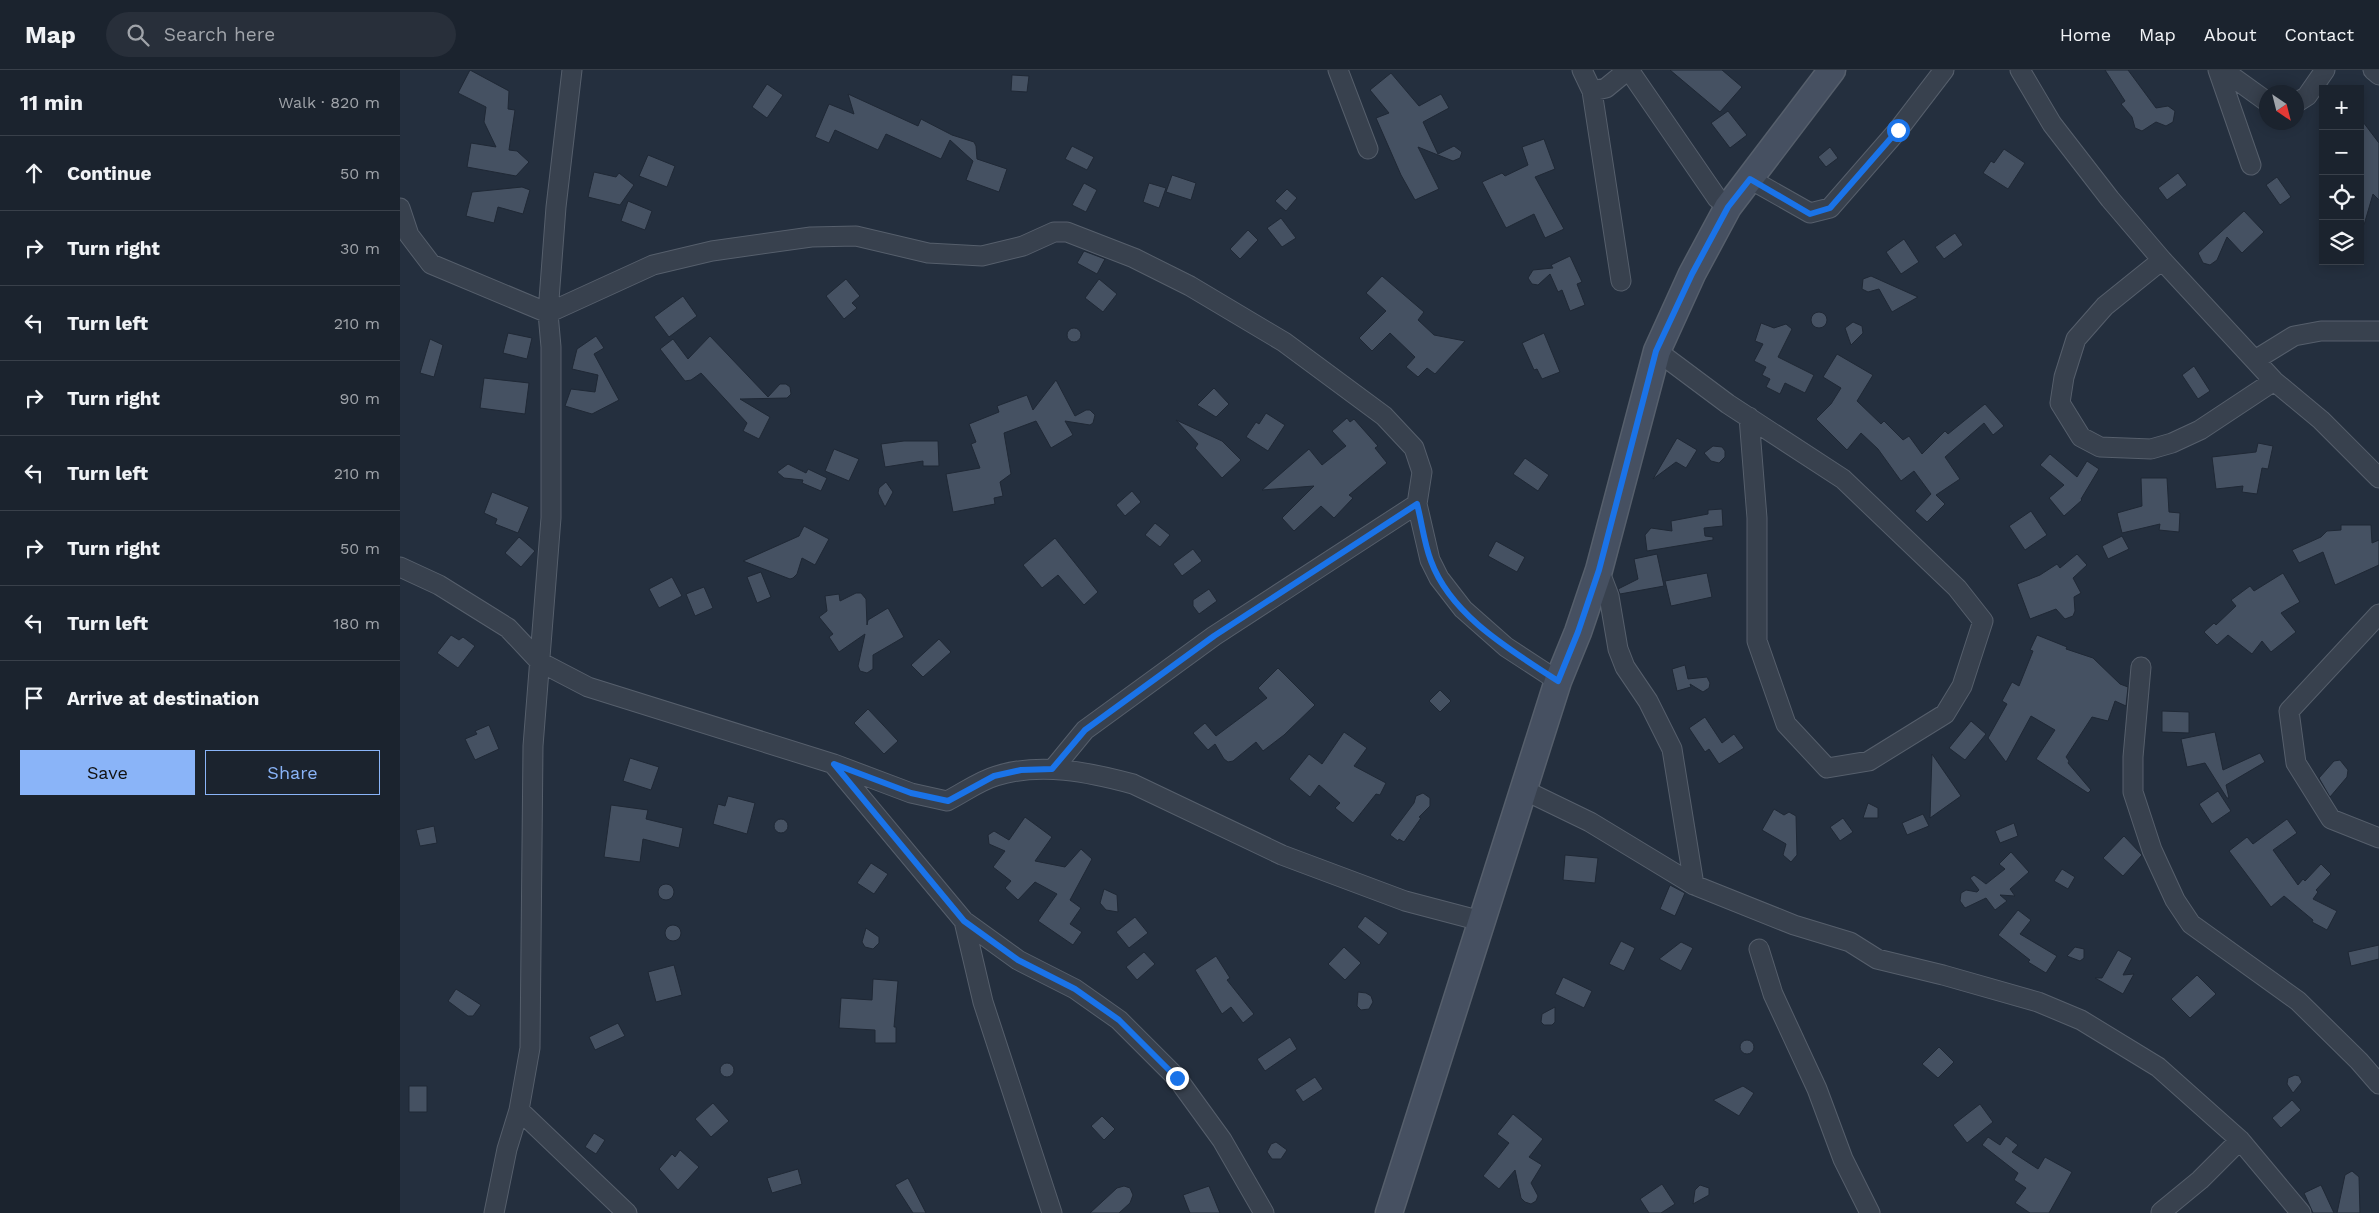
<!DOCTYPE html>
<html lang="en">
<head>
<meta charset="utf-8">
<style>
	:root { --surface:#1b232e; --page:#282f3a; --text:#f1f3f6; --muted:#a0a4aa; --line:#39404a; --accent:#8ab4f8 }
	body { margin:0; font-family:"Work Sans",sans-serif; background:var(--page); color:var(--text) }
	.controls { position:absolute; right:15px; top:15px; display:grid; overflow:hidden; border-radius:0px; box-shadow:0 2px 12px #0003 }
	.controls button { width:45px; height:45px; display:grid; place-items:center; padding:0; border:0; border-bottom:1px solid var(--line); background:var(--surface); color:var(--text); font:25px sans-serif }
	.compass { position:absolute; left:1859px; top:15px; width:45px; height:45px; border-radius:50%; background:var(--surface); box-shadow:0 2px 12px #0003; rotate:145deg }
	.stop { position:absolute; width:15px; height:15px; margin:-11px; border:4px solid #1a73e8; border-radius:50%; background:#fff }
	.stop.end { background:#1a73e8; border-color:#fff; box-shadow:0 1px 5px #0008 }
	.list { margin:0; padding:0; list-style:none }
	h2 { display:flex; justify-content:space-between; align-items:center; height:65px; margin:0; padding:0 20px; font-size:21px }
	h2 small { font-size:16px; font-weight:400; color:var(--muted) }
	.list li { display:grid; grid-template-columns:32px 1fr auto; gap:15px; align-items:center; box-sizing:border-box; height:75px; padding:0 20px; border-top:1px solid var(--line) }
	.list b { display:block; font-size:19px; white-space:nowrap }
	.list em { font-size:16px; font-style:normal; color:var(--muted) }
	.actions { display:flex; gap:10px; padding:15px 20px }
	.actions a { flex:1; padding:11px 0; border:1px solid var(--accent); border-radius:0px; text-align:center; font-size:18px; color:var(--accent) }
	.actions .main { background:var(--accent); color:#111 }
	.icon { flex:none; width:28px; height:28px; fill:none; stroke:currentColor; stroke-width:2; stroke-linecap:round; stroke-linejoin:round }
	.map { position:relative; flex:none; width:1979px; height:1143px; overflow:hidden }
	header { display:flex; align-items:center; gap:30px; box-sizing:border-box; height:70px; padding:0 25px; background:var(--surface); border-bottom:1px solid var(--line) }
	header strong { font-size:24px }
	nav { display:flex; gap:28px; margin-inline-start:auto; font-size:18px }
	.search { width:350px; height:45px; background:var(--page); display:flex; align-items:center; gap:12px; box-sizing:border-box; padding:0 18px; border-radius:28px; color:var(--muted); font-size:19px }
	main { display:flex }
	aside { flex:1; background:var(--surface) }
	.map>svg:first-child { display:block }
</style>
</head>
<body>
<header>
<strong>Map</strong>
<div class="search"><svg class="icon" aria-label="search" viewBox="0 0 24 24"><circle cx="10" cy="10" r="6"/><path d="M15 15l6 6"/></svg>Search here</div>
<nav><a>Home</a><a>Map</a><a>About</a><a>Contact</a></nav>
</header>
<main>
<aside>
<h2>11 min<small>Walk · 820 m</small></h2>
<ul class="list">
<li><svg class="icon" aria-label="ahead" viewBox="0 0 24 24"><path d="M12 20V5M6 11l6-6 6 6"/></svg><div><b>Continue</b></div><em>50 m</em></li>
<li><svg class="icon" aria-label="right" viewBox="0 0 24 24"><path d="M7 20v-9h11M14 6l5 5-5 5"/></svg><div><b>Turn right</b></div><em>30 m</em></li>
<li><svg class="icon" aria-label="left" viewBox="0 0 24 24"><path d="M17 20v-9H6M10 6l-5 5 5 5"/></svg><div><b>Turn left</b></div><em>210 m</em></li>
<li><svg class="icon" aria-label="right" viewBox="0 0 24 24"><path d="M7 20v-9h11M14 6l5 5-5 5"/></svg><div><b>Turn right</b></div><em>90 m</em></li>
<li><svg class="icon" aria-label="left" viewBox="0 0 24 24"><path d="M17 20v-9H6M10 6l-5 5 5 5"/></svg><div><b>Turn left</b></div><em>210 m</em></li>
<li><svg class="icon" aria-label="right" viewBox="0 0 24 24"><path d="M7 20v-9h11M14 6l5 5-5 5"/></svg><div><b>Turn right</b></div><em>50 m</em></li>
<li><svg class="icon" aria-label="left" viewBox="0 0 24 24"><path d="M17 20v-9H6M10 6l-5 5 5 5"/></svg><div><b>Turn left</b></div><em>180 m</em></li>
<li><svg class="icon" aria-label="arrive" viewBox="0 0 24 24"><path d="M6 21V4h12l-3 4 3 4H6"/></svg><div><b>Arrive at destination</b></div></li>
</ul>
<div class="actions"><a class="main">Save</a><a>Share</a></div>
</aside>
<div class="map">
<svg width="1979" height="1143" viewBox="0 0 1979 1143">
	<rect width="100%" height="100%" fill="#242f3e"/>
	<path fill="#455162" stroke="#1f2835" d="M70,0L109,21L108,39L115,40L109,80L117,81L129,92L116,106L67,97L71,73L96,77L84,52L86,37L58,23Z
		M1270,0H1322L1342,17L1320,42Z
		M1705,0H1728L1756,38L1768,36L1775,41L1773,52L1766,56L1756,52L1742,61L1735,58L1732,47L1721,34L1725,31Z
		M991,3L1019,36L1041,24L1049,38L1023,52L1038,84L1054,76L1062,82L1060,88L1053,91L1018,77L1039,119L1015,130L1001,105L976,48L989,43L970,20Z
		M612,5L629,6L627,22L611,21Z
		M367,14L383,25L367,48L352,37Z
		M448,24L518,56L521,49L552,65L574,72L576,76L577,89L607,99L599,122L566,110L573,91L550,70L541,89L486,64L478,80L435,60L429,73L415,67L429,34L454,44Z
		M1328,41L1347,65L1330,78L1311,53Z
		M1960,48L1979,73V130L1973,124L1964,155L1960,154Z
		M1144,69L1155,99L1135,107L1164,159L1145,168L1134,144L1106,158L1082,112L1102,103L1105,106L1128,95L1122,77Z
		M672,76L694,87L687,100L665,89Z
		M1430,77L1438,88L1426,97L1418,87Z
		M1604,79L1625,93L1608,119L1583,103L1591,91L1594,93Z
		M248,85L275,96L267,117L239,106Z
		M194,102L216,107L219,103L234,115L220,135L188,127Z
		M1778,103L1787,115L1767,130L1758,118Z
		M772,105L796,113L791,130L766,122Z
		M1877,107L1891,127L1880,135L1866,115Z
		M684,113L697,120L686,142L672,135Z
		M749,113L766,118L759,138L743,132Z
		M122,117L130,120L123,144L98,137L94,153L66,146L72,122Z
		M887,119L897,128L886,141L875,131Z
		M228,131L252,141L245,160L221,151Z
		M1844,141L1864,162L1842,183L1827,167L1817,190L1810,195L1803,193L1798,183Z
		M881,148L896,168L882,177L867,158Z
		M848,160L858,170L840,189L830,179Z
		M1555,163L1563,175L1544,189L1535,177Z
		M1504,169L1519,192L1501,204L1486,182Z
		M684,181L705,189L697,204L677,193Z
		M1170,186L1182,212L1177,214L1185,235L1170,241L1162,220L1158,222L1150,204L1138,215L1132,214L1128,208L1133,200L1153,198L1151,195Z
		M982,206L1024,242L1018,250L1034,265L1065,271L1035,304L1027,298L1018,307L1006,297L1015,287L990,263L972,281L959,268L986,241L966,223Z
		M1471,206L1491,215L1518,227L1492,242L1479,219L1468,222L1462,219L1463,209Z
		M446,209L460,226L452,233L457,238L444,249L426,226Z
		M699,209L717,224L703,242L685,228Z
		M283,226L297,246L269,267L254,247Z
		M1411 250a8 8 0 1 1 16 0a8 8 0 1 1-16 0Z
		M1453,252L1462,256L1463,263L1451,275L1445,258Z
		M1361,253L1374,258L1386,254L1392,259L1378,287L1414,305L1405,323L1385,313L1380,324L1366,317L1370,309L1362,305L1366,297L1354,291L1363,274L1355,271Z
		M667 265a7 7 0 1 1 14 0a7 7 0 1 1-14 0Z
		M108,263L132,268L127,289L103,283Z
		M1144,263L1160,302L1142,309L1137,299L1134,300L1122,273Z
		M196,266L204,278L194,284L219,330L192,344L165,336L171,319L195,322L198,305L172,299L177,279Z
		M310,266L368,327L380,314H386L390,317L391,324L387,328L340,329L370,347L359,369L343,361L347,353L301,303L291,310L285,311L260,279L273,269L288,289Z
		M30,269L43,275L34,307L20,303Z
		M1437,284L1473,305L1457,331L1481,354L1484,351L1503,370L1509,366L1522,384L1545,361L1548,364L1585,334L1604,356L1593,365L1584,353L1545,387L1560,409L1536,425L1545,434L1527,452L1515,441L1531,424L1514,401L1501,411L1478,379L1461,363L1447,380L1416,349L1431,334L1441,318L1423,307Z
		M1794,296L1810,321L1798,329L1782,305Z
		M84,308L129,313L125,344L80,338Z
		M656,310L675,346L686,340H690L695,345L693,353L690,355L665,351L673,365L651,378L636,351L604,363L611,404L600,412L603,426L594,428L595,434L553,442L546,404L580,398L571,374L576,372L569,354L599,342L597,336L627,325L633,340Z
		M814,318L829,334L816,347L797,335Z
		M866,343L885,355L868,381L846,367L856,352L859,354Z
		M947,348L950,352L954,349L978,376L975,378L987,393L949,425L953,428L934,448L921,436L894,461L882,448L914,416L862,420L909,379L922,395L946,376L932,361Z
		M776,350L822,371L841,390L822,408L795,378L798,374Z
		M1277,368L1297,380L1286,398L1276,392L1253,409Z
		M504,371H538L539,396H523V391L485,397L481,374Z
		M1858,373L1873,376L1868,399L1862,398L1857,424L1842,422L1843,416L1816,419L1812,387L1856,382Z
		M1313,376L1322,377L1325,381V387L1319,393L1311,391L1304,383Z
		M434,379L459,389L449,411L425,401Z
		M1650,384L1677,407L1687,391L1699,399L1681,429L1682,430L1664,446L1649,428L1664,415L1640,395Z
		M1125,388L1149,405L1138,421L1113,404Z
		M388,394L406,403L408,399L427,408L421,421L402,413L403,410L384,408L377,402Z
		M1741,408H1767L1769,442L1780,443L1779,462L1759,460L1760,454L1722,463L1717,443L1742,436Z
		M486,412L493,422L485,437L478,423L479,418Z
		M732,421L741,432L725,446L716,435Z
		M92,422L129,437L118,463L95,454L97,449L84,443Z
		M1322,439L1323,456L1304,458L1305,466L1313,467V470L1247,481L1245,465L1251,458L1272,461L1271,451L1308,444V440Z
		M1631,441L1647,465L1625,480L1609,456Z
		M755,453L770,465L760,477L745,465Z
		M1941,455H1971L1972,473L1979,470V495L1935,515L1923,482L1899,493L1892,480L1921,467L1927,461L1941,460Z
		M404,456L429,469L415,495L402,488L397,504L393,508L390,509L343,491L399,466Z
		M1722,466L1729,479L1708,489L1702,476Z
		M119,467L135,481L121,497L105,483Z
		M655,468L698,522L684,535L658,505L642,518L623,495Z
		M1096,471L1125,487L1117,502L1088,486Z
		M793,479L802,491L782,506L773,494Z
		M1257,484L1264,516L1220,524L1218,519L1238,509L1234,489Z
		M1677,484L1687,495L1673,508L1681,523L1674,527L1675,541L1673,546L1665,549L1656,539L1630,549L1617,514L1640,505L1657,494L1660,498Z
		M361,502L371,527L357,533L347,507Z
		M1307,503L1312,527L1271,536L1265,511Z
		M1883,503L1900,532L1881,543L1896,562L1871,582L1862,571L1852,584L1828,565L1817,575L1804,562L1814,553L1816,555L1836,536L1831,530L1850,516L1854,521Z
		M272,507L282,526L259,538L249,519Z
		M304,517L313,538L295,546L286,524Z
		M809,519L817,531L799,544L793,536V530Z
		M456,523H461L466,529L467,555L468,550L488,538L504,567L473,585V599L467,603L460,601L458,596L465,564L439,582L429,567L433,564L419,547L427,541L425,526L439,524L440,531Z
		M51,565L59,570L63,567L75,576L58,598L37,583Z
		M1637,565L1667,577L1666,579L1693,588L1720,614L1728,617L1726,636L1715,631L1708,651L1692,647L1666,687L1669,691L1668,693L1691,720L1688,723L1636,689L1655,660L1631,646L1606,692L1588,668L1607,634L1602,631L1612,612L1619,616L1633,581L1630,580Z
		M539,569L551,582L523,607L511,595Z
		M1285,595L1288,609L1307,607L1310,613L1309,618L1303,622L1290,614L1291,617L1277,621L1272,599Z
		M878,598L915,635L884,665L863,681L856,672L833,691L828,692L824,689L815,674L808,680L793,663L805,653L816,666L867,628L858,618Z
		M1040,620L1051,631L1040,642L1029,631Z
		M468,639L498,671L484,684L454,653Z
		M1762,641L1789,642V663L1762,662Z
		M1305,647L1322,673L1334,664L1344,678L1319,694L1309,679L1305,682L1289,658Z
		M1571,651L1586,664L1565,690L1549,678Z
		M89,655L99,679L75,690L65,669L77,664L75,661Z
		M944,662L967,678L954,696L986,713L980,725L976,724L953,753L935,738L940,733L919,715L910,727L889,709L909,684L922,694Z
		M1815,662L1823,700L1860,683L1865,692L1826,715L1829,728H1827L1805,693L1787,697L1781,669Z
		M1532,684L1561,726L1530,748Z
		M230,688L259,697L251,720L223,711Z
		M1940,690L1948,700L1947,707L1930,727L1919,708L1934,691Z
		M1818,721L1831,741L1812,754L1799,734Z
		M1023,723L1030,728V736L1019,747L1021,748L1004,772L999,769L998,771L990,765L1014,733L1016,726Z
		M328,726L355,733L347,764L313,754L318,734L325,736Z
		M1468,733L1478,738V748H1463Z
		M211,735L248,740L246,749L283,758L279,778L243,769L240,792L204,787Z
		M1374,739L1384,745L1389,742L1396,746L1397,785L1391,792L1383,785L1386,774L1362,760Z
		M1523,744L1529,756L1507,765L1502,753Z
		M625,747L652,767L635,791L665,797L681,779L692,789L670,830L681,838L670,854L682,862L673,875L638,851L657,824L635,812L618,830L605,818L611,811L593,797L605,781L589,774L588,765L594,761L609,770Z
		M1443,748L1453,762L1440,771L1430,757Z
		M374 756a7 7 0 1 1 14 0a7 7 0 1 1-14 0Z
		M1887,749L1897,763L1873,780L1898,815L1903,809L1905,811L1921,794L1931,804L1916,820L1918,822L1913,829L1937,841L1927,860L1912,852L1913,850L1884,826L1871,837L1829,781L1847,767L1853,774Z
		M1614,753L1618,766L1600,773L1595,761Z
		M34,756L37,773L20,776L16,760Z
		M1724,766L1742,785L1723,806L1703,788Z
		M1611,782L1629,802L1610,819L1615,826L1600,825L1607,831L1595,840L1586,828L1565,838L1560,831L1561,823L1566,820L1577,822L1579,820L1570,808L1574,805L1586,814L1605,799L1599,794Z
		M1165,785L1198,788L1195,813L1163,810Z
		M471,793L488,804L474,824L457,813Z
		M1662,799L1675,807L1668,819L1654,811Z
		M258 822a8 8 0 1 1 16 0a8 8 0 1 1-16 0Z
		M1270,815L1285,823L1275,846L1260,839Z
		M704,819L717,825L718,842L706,840L700,833Z
		M1618,840L1631,850L1620,864L1657,886L1646,903L1628,892L1630,890L1598,865Z
		M965,846L988,863L979,875L957,857Z
		M735,847L748,863L729,878L716,862Z
		M265 863a8 8 0 1 1 16 0a8 8 0 1 1-16 0Z
		M466,858L479,867V873L473,879L465,877L462,872Z
		M1221,871L1235,878L1224,901L1209,894Z
		M1281,872L1293,878L1281,901L1259,889Z
		M1979,875V889L1951,896L1948,882Z
		M944,877L961,893L945,910L928,894Z
		M1675,877L1684,879V888L1680,891L1667,886Z
		M1718,880L1732,888L1723,905L1734,904L1723,924L1695,908H1702Z
		M744,882L755,894L737,910L726,897Z
		M816,886L830,908L827,910L854,944L843,953L831,937L822,944L795,900Z
		M274,895L282,925L256,932L248,902Z
		M1797,905L1816,924L1790,948L1771,929Z
		M1163,907L1192,921L1184,938L1155,924Z
		M473,909L498,911L494,957H496V973H475V960L439,958L441,928L472,930Z
		M56,919L81,935L73,946H68L48,931Z
		M958,922L966,923L971,926L973,932L969,939L961,940L957,936Z
		M1155,937V952L1152,955H1144L1141,952L1142,944Z
		M218,953L225,966L195,980L189,967Z
		M890,967L897,979L865,1001L857,989Z
		M1340 977a7 7 0 1 1 14 0a7 7 0 1 1-14 0Z
		M1539,977L1554,992L1538,1008L1522,994Z
		M320 1000a7 7 0 1 1 14 0a7 7 0 1 1-14 0Z
		M1895,1005L1899,1006L1902,1012L1893,1023L1887,1014L1888,1008Z
		M915,1007L923,1019L903,1032L895,1020Z
		M9,1016H27V1042H9Z
		M1343,1016L1354,1023L1339,1046L1313,1030Z
		M1892,1030L1901,1040L1881,1058L1872,1048Z
		M313,1033L329,1051L311,1067L295,1049Z
		M1580,1034L1593,1052L1567,1073L1553,1055Z
		M1113,1044L1143,1069L1129,1087L1142,1095L1131,1113L1138,1126L1136,1131L1131,1134L1125,1132L1121,1128L1115,1100L1099,1119L1083,1106L1109,1073L1097,1064Z
		M702,1046L715,1059L704,1070L691,1056Z
		M194,1063L205,1070L196,1084L185,1077Z
		M1606,1066L1618,1075L1612,1082L1638,1099L1645,1087L1672,1102L1649,1143H1630L1615,1133L1626,1118L1614,1110L1618,1103L1582,1075L1588,1067L1600,1075Z
		M876,1072L887,1080L881,1089H872L867,1082L871,1074Z
		M280,1080L299,1097L278,1120L259,1099L272,1084L275,1087Z
		M398,1099L402,1114L372,1123L367,1108Z
		M1952,1101L1959,1107L1960,1143H1937L1945,1105Z
		M508,1108L526,1143H513L495,1115Z
		M1262,1114L1275,1134L1261,1143H1249L1240,1129Z
		M1300,1115L1309,1118V1125L1293,1134L1295,1120Z
		M1921,1115L1934,1143H1913L1904,1123Z
		M724,1116L730,1118L733,1125L730,1133L719,1143H690L717,1118Z
		M809,1116L820,1143H790L783,1125Z"/>
	<g fill="none" stroke-linecap="round" stroke-linejoin="round">
		<g stroke="#565f6c" stroke-width="21">
			<path id="street" d="M938,0L968,79
				M1182,0L1192,21L1206,18L1228,0
				M1229,0L1317,128L1328,137
				M1620,0L1652,54L1710,129L1762,190L1874,311L1921,350L1979,408
				M1818,0L1851,95
				M1823,0L1866,31
				M1973,0L1979,5
				M1192,21L1221,211
				M1896,33L1907,26L1925,0
				M1350,109L1410,143L1430,138L1498,60L1544,0
				M0,138L9,165L31,194L148,243L253,195L312,181L411,167L456,166L528,183L582,186L623,176L654,162H667L734,188L790,216L884,272L984,346L1014,378L1022,402L1017,434L1030,490L1039,508L1063,539L1106,577L1158,611
				M1762,190L1705,236L1676,269L1664,307L1660,333L1681,367L1700,377L1751,379L1772,373L1800,360L1874,311
				M1257,281L1328,334L1443,409L1557,518L1583,551L1562,616L1545,644L1469,691L1427,698L1386,654L1357,571V448L1349,347
				M1855,290L1894,266L1921,261H1979
				M0,497L39,515L108,558L140,592L188,617L434,694L511,723L547,731C563,723 579,711 596,706C640,692 689,702 733,714L882,785L1005,831L1081,851
				M1199,500L1209,526L1218,579L1225,597L1248,631L1272,679L1294,815
				M1979,544L1889,641L1896,693L1931,749L1979,768
				M1741,597L1733,687V722L1752,780L1775,830L1791,854L1898,931L1959,991L1979,1014
				M434,695L564,851L618,890L675,919L719,950L777,1008L822,1070L864,1143
				M653,699L685,660L814,566L1017,434
				M1124,720L1190,752L1294,815L1394,855L1450,872L1477,889L1543,905L1638,932L1681,950L1758,997L1840,1070L1901,1143
				M564,851L583,932L652,1143
				M1359,879L1373,924L1417,1019L1443,1089L1470,1143
				M119,1040L227,1143
				M1761,1142L1800,1110L1840,1070
				M94,1143L107,1079L119,1040L130,978L133,676L151,448V277L148,243L156,137L172,0"/>
		</g>
		<g stroke="#565f6c" stroke-width="29">
			<path id="secondary" d="M989,1143L1158,611L1178,562L1199,500L1257,281L1292,204L1328,137L1432,0"/>
		</g>
		<use href="#street" stroke="#38414e" stroke-width="19"/>
		<use href="#secondary" stroke="#465061" stroke-width="26"/>
	</g>
	<g fill="none" stroke-linecap="round" stroke-linejoin="round">
		<path stroke="#1a73e8" stroke-width="6" d="M777,1008L719,950L675,919L618,890L564,851L434,694L511,723L548,731L594,706L621,700L652,699L685,660L814,566L1017,434C1022,453 1024,473 1031,491C1051,546 1112,581 1158,611L1178,562L1199,500L1256,281L1292,204L1328,137L1350,109L1410,144L1430,138L1498,60"/>
	</g>
</svg>
<div class="controls">
<button>+</button>
<button>−</button>
<button><svg class="icon" aria-label="locate" viewBox="0 0 24 24"><circle cx="12" cy="12" r="6"/><path d="M12 2v4M12 18v4M2 12h4M18 12h4"/></svg></button>
<button><svg class="icon" aria-label="layers" viewBox="0 0 24 24"><path d="M12 4l9 5-9 5-9-5zM3 14l9 5 9-5"/></svg></button>
</div>
<svg class="compass" viewBox="-18 -18 36 36"><path d="M0-13l5 13h-10z" fill="#e53935"/><path d="M0 13l5-13h-10z" fill="#a0a4aa"/></svg>
<div class="stop" style="left:1498px;top:60px"></div>
<div class="stop end" style="left:777px;top:1008px"></div>
</div>
</main>
</body>
</html>
